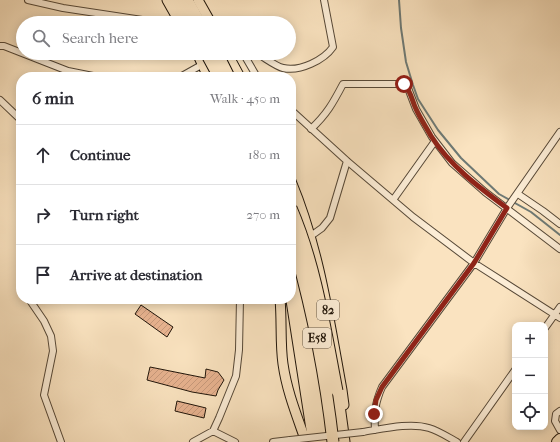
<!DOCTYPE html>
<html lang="en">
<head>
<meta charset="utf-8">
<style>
	:root { --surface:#fff; --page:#f7f7f7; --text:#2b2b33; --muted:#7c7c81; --line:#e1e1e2 }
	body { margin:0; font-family:"IM FELL French Canon",serif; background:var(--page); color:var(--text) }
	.controls { position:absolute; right:12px; bottom:12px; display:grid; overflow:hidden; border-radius:8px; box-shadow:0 2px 10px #0003 }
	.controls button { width:36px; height:36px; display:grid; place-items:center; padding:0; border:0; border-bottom:1px solid var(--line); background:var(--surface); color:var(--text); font:20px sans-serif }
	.stop { position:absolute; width:12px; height:12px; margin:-9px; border:3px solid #8f2418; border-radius:50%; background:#fff }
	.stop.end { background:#8f2418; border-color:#fff; box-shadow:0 1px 4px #0008 }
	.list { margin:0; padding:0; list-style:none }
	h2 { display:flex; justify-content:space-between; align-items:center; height:52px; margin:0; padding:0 16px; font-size:17px }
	h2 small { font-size:13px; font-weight:400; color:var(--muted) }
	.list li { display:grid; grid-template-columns:26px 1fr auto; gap:12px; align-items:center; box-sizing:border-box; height:60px; padding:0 16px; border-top:1px solid var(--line) }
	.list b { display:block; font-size:15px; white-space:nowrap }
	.list em { font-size:13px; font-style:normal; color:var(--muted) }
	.icon { flex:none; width:22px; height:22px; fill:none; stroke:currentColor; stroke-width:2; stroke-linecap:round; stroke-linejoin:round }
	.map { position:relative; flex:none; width:560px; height:442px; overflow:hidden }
	.search { position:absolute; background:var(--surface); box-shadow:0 2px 10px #0003; left:16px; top:16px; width:280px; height:44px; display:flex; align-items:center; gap:10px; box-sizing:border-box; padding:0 14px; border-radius:22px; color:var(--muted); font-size:15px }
	.panel { position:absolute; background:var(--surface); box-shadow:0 2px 10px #0003; left:16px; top:72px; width:280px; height:232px; border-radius:16px }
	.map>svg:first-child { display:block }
</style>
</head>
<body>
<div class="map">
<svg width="560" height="442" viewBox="0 0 560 442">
	<defs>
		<pattern id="building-hatch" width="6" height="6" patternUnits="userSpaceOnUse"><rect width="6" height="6" fill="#e8b390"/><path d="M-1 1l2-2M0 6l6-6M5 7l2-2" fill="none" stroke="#c7997b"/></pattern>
	</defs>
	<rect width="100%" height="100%" fill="#fae3c0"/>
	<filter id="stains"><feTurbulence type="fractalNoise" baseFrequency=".005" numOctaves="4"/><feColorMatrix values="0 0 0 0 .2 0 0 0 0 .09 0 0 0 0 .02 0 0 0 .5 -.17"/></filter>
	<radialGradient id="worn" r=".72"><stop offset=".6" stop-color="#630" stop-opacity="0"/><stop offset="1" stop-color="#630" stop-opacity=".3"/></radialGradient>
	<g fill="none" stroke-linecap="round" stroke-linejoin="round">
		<path stroke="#6e7974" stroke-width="2" d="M399,0L401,28L406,62L413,85L418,99L438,130L461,158L499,194L531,212L560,235"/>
	</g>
	<path fill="url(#building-hatch)" stroke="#1f1409" d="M141,305L173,327L167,337L135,314Z
		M150,367L205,378L206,369L218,372L224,380L218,390L216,396L192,392L147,380Z
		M177,401L206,408L204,418L175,411Z"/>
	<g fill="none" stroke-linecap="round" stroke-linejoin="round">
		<g stroke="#564837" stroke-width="8">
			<path id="minor" d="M28,0L63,8L162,23
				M0,46H4L68,71L98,77
				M243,53L257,77
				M256,53C264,57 275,66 283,68C300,72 324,60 333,47L324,0
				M180,77L205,63
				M0,100L21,120
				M291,110L347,161L413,217L474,263L560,318
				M311,129C327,114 333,103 343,84H404L408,88L416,109L432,137L452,163L485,192L560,249
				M518,194L543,211L560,224
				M393,200L435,141
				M308,238L322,228L330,218L347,161
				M29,299L44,321L51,336L53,351L44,395L61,442
				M545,328L560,307
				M560,411L556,414L555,421L560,430
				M375,430C374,413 375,403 382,387L474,263L507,208L560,132
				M213,431L235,442
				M363,432C382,429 410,422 429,428C439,431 448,437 457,442
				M193,442L213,431L219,418L236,376L239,350L240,299
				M273,442L290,440
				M464,442L515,370"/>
		</g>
		<g stroke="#1f1409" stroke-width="11">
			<path id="primary" d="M167,0L180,23
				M198,0L211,23
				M197,53L208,77
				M227,53L240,77
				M291,181C319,248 329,319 342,390L344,405
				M280,299C282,321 280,343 283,364C287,392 297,416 306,442"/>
		</g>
		<g stroke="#1f1409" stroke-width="12">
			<path id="trunk" d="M557,442L560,439"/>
		</g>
		<g stroke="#1f1409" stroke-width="13">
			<path id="motorway" d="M176,0L189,23
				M187,0L200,23
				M291,267C308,324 317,384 323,442
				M291,294L314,442
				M337,391L344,442"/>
		</g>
		<use href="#minor" stroke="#fcedd6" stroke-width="6"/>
		<use href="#primary" stroke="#fae3c0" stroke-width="9"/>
		<use href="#trunk" stroke="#fae3c0" stroke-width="10"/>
		<use href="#motorway" stroke="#fae3c0" stroke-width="11"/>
		<g stroke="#564837" stroke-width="8" stroke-linecap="butt">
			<path id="minor-bridge" d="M290,440L363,432"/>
		</g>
		<g stroke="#1f1409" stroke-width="13" stroke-linecap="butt">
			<path id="motorway-bridge" d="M206,53L219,77
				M217,53L229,77
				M291,208C316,266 325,329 337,391
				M291,235C311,303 325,372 333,442"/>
		</g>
		<use href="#minor-bridge" stroke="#fcedd6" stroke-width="6"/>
		<use href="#motorway-bridge" stroke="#fae3c0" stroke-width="11"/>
	</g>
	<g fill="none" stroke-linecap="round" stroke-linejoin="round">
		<path stroke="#8f2418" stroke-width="5" d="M374,414L376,400L382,387L474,263L507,208C480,188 450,166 431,136C426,127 420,118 416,109C412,101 411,91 404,84"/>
	</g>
	<g text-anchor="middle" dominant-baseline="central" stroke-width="4" stroke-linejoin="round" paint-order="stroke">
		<g fill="#fcedd6" stroke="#615546" stroke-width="1">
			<rect x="317" y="300" width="22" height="20" rx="3"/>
			<rect x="303" y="328" width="28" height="20" rx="3"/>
		</g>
		<g font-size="12" font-weight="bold" fill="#1f1409">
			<text x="328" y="310">82</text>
			<text x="317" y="338">E58</text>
		</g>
	</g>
	<rect width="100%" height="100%" filter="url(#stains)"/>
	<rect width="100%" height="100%" fill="url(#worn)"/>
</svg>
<div class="controls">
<button>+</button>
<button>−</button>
<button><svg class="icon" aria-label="locate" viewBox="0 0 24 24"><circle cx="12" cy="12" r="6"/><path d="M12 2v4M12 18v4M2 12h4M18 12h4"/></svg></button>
</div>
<div class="stop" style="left:404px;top:84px"></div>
<div class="stop end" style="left:374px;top:414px"></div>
<div class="search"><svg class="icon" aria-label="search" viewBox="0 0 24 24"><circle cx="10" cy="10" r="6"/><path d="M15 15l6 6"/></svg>Search here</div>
<section class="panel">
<h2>6 min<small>Walk · 450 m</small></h2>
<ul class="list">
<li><svg class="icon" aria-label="ahead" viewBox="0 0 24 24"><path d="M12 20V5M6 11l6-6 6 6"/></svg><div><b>Continue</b></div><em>180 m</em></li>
<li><svg class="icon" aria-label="right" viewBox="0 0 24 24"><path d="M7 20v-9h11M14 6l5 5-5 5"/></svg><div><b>Turn right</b></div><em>270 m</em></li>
<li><svg class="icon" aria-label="arrive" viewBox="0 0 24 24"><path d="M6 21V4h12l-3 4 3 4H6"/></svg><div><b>Arrive at destination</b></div></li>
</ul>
</section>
</div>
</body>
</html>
